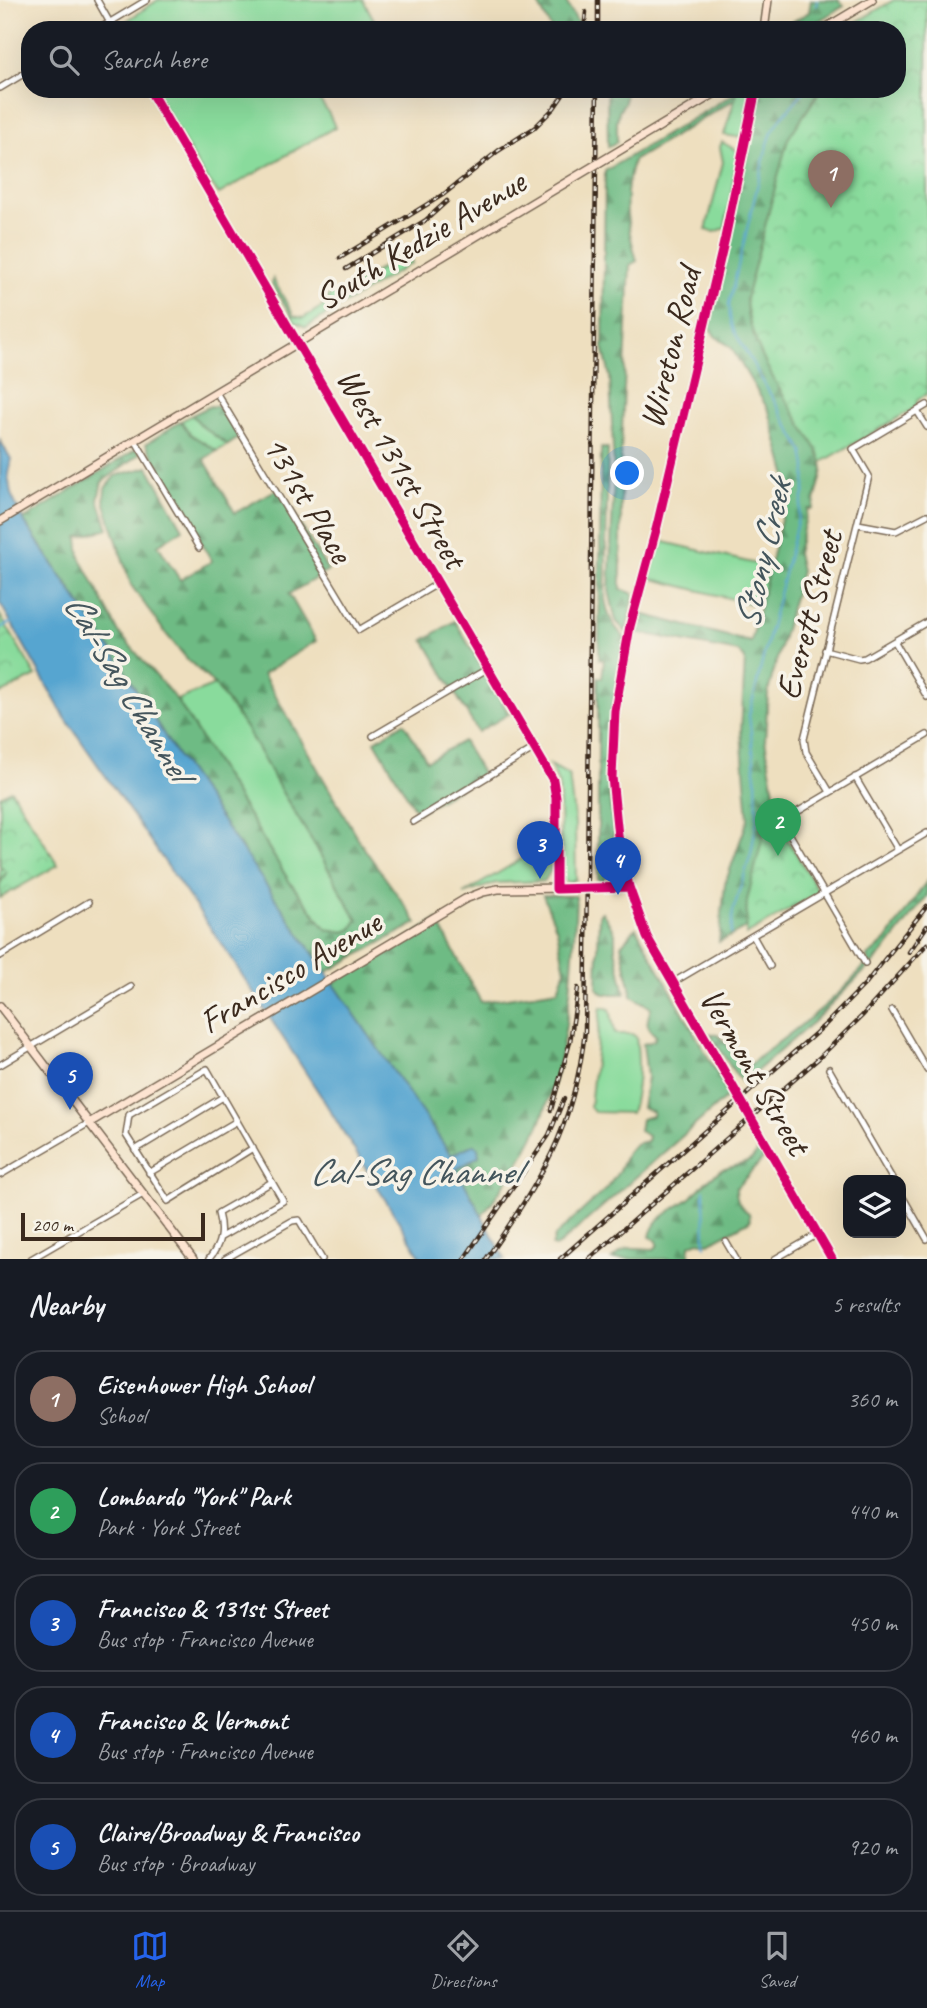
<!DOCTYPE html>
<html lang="en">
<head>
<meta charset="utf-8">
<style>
	:root { --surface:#171b24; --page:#20242c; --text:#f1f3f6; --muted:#9ea1a6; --line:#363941; --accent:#2563eb }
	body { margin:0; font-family:Caveat,sans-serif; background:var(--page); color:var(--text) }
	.controls { position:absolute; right:21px; bottom:21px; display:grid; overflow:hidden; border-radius:14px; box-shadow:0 7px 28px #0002 }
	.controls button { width:63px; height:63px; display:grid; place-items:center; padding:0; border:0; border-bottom:2px solid var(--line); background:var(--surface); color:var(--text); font:35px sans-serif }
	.scale { position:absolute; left:21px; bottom:18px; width:184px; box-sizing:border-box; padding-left:7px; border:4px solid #3b2a1e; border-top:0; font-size:19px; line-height:24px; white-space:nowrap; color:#3b2a1e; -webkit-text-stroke:5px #f7f3e8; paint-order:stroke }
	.you { position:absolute; left:628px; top:474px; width:24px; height:24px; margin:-18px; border:5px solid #fff; border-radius:50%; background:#1a73e8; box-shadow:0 0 0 10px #1a73e833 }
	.badge { display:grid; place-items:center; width:46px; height:46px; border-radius:50%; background:var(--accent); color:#fff; font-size:23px; font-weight:700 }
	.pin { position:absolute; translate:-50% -58px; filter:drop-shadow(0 2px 4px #0008) }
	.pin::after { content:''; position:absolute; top:37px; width:24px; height:21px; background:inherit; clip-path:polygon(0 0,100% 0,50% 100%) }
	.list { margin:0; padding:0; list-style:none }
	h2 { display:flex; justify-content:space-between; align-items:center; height:91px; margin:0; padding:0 28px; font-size:30px }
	h2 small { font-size:23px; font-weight:400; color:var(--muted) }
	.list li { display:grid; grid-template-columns:46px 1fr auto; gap:21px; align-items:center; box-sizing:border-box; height:98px; margin:0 14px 14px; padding:0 14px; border:2px solid var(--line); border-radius:28px }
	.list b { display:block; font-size:26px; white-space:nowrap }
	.list p { margin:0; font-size:23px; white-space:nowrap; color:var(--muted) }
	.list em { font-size:23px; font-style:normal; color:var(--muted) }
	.icon { flex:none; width:38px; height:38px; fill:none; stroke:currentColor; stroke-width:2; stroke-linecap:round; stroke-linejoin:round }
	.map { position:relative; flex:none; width:927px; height:1259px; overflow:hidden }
	.search { position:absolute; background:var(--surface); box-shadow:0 7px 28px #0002; left:21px; right:21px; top:21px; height:77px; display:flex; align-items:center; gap:18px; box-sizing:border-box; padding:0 24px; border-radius:28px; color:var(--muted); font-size:26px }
	.sheet { height:651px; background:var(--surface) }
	nav { display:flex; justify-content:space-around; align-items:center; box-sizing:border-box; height:98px; border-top:2px solid var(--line); background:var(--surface); font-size:19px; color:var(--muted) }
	nav a { display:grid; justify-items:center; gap:4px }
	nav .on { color:var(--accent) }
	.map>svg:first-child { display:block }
</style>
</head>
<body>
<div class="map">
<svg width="927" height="1259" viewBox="0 0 927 1259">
	<defs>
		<pattern id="forest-firs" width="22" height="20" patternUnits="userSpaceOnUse" patternTransform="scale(1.75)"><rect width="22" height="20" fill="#6ebb84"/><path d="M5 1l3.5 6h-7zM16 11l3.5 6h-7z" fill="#5c986b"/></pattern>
		<pattern id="park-crowns" width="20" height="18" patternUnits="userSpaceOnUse" patternTransform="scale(1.75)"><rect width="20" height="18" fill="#89db9c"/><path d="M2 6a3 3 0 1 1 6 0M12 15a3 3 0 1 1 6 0" fill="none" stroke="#77bc86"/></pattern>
	</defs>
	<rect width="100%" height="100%" fill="#f7f3e8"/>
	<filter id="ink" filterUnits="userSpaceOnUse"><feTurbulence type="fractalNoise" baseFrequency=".0143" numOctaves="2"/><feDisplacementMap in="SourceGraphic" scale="14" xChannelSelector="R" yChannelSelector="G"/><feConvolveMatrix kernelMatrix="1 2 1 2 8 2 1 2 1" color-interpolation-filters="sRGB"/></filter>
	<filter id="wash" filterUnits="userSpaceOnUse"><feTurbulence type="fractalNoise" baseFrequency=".00686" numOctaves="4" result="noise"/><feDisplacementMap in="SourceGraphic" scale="28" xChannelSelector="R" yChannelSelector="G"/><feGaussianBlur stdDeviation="1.57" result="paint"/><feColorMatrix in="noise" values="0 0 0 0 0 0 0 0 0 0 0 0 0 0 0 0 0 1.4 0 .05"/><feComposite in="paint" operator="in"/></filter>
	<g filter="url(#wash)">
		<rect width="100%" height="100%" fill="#eedfbf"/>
		<path fill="#89db9c" stroke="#62825d" stroke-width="2" d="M158,0H363L377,25L370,30H119V26Z
			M153,89H312L329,114L335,127L219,194L203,174Z
			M742,89H752L745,133L737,137L724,135L737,92Z
			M722,142L739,152L725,228L715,232L706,230L723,162L720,147Z
			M406,252L412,263L306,327L295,322L272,284L273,279L294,316L303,318L330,302L327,297L335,292L339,296Z
			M192,415L203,427L228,445L217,451L190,434L181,421Z
			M660,541L769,567L760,606L649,578Z
			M215,685L246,728L282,792L316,847L357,920L352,929L345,932L326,929L289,881L177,700Z
			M550,765L569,775L575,825L576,880H572L573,884L561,879L560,798L559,785Z
			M552,841L551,870L544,881L496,883L463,894Z
			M601,1007L610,1009L615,1034H632L636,1037C640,1064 639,1087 631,1113L594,1112L590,1107Z"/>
		<path fill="url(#forest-firs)" stroke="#547251" stroke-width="2" d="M536,0H565L582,30H552Z
			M811,0H838L844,6L803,30H778L809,12Z
			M607,89H625V102L619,111L617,121V142L608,147Z
			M761,89H821L788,139L746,299L747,314L761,354L818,451L822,462L823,470L813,509H808L797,553L801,571L768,692L765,740L774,792L747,901L746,928L719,942L725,884L748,819L741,731L745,659L738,652L636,632L641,614L751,642L787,495V477L769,411L731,347L715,336L709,326Z
			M737,92L735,99L633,161C622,200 626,223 637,261L630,265L621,450V589L634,594L626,632L616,621L609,591L614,476L610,377L603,347L605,171Z
			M210,406L219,407L240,437L228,445L203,427L192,415Z
			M181,421L190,434L217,451L204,459L235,513L279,488L328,571L289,594L316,641L263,674L358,839C377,868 398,894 417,923L325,973L171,746L116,657L23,520L137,449L140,454L102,482L98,499L108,529L78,537L80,557L119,633L177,700L289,881L326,929L345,932L352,929L357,920L316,847L282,792L246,728L215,685L188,660L166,634L131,585L104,501L105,488L115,476L148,467L183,529L158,545L180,580L212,561L146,444Z
			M601,448H608L605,599C608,617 612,625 625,638L610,722L609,796L614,834L607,854L605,881L598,880V677L602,678L604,660L599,659Z
			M455,621L509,714L478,732L424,640Z
			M404,723L427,761L463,741L483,775L417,813L375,741Z
			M927,881V896L882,954L813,1022L749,1078L742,1082L736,1075L710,1034L718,1035L748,1066C789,1033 836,1003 869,960L867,957L886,940Z
			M543,895L576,896C573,978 568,1078 526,1151C513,1174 496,1196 481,1217L457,1169L479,1156L474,1145L451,1156L332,984L437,920L481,1002L558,990L565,970L557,930Z
			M602,912L615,933V948L625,994H604L597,988L599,915Z
			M636,928L729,1095L560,1244L555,1247L552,1246L555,1236L607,1188L619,1171L627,1153L635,1144L647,1141L648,1136L639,1131L641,1119L652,1116L653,1112L642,1108L647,1077L643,1044L654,1041L656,1036C644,1025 647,1022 651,1008L632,996L621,945Z
			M761,1151L764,1158L736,1188C736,1199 739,1207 749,1213L750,1221L709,1243L698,1241L690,1245L689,1259H612C630,1243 633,1249 654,1249L658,1245L657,1241L650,1237C653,1216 677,1209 691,1197C701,1188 709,1177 720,1171C733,1164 750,1167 757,1152Z"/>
		<path fill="url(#park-crowns)" stroke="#62825d" stroke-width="2" d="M894,0H927V290L923,295L927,301V394L918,399L915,408L822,462L818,451C791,406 750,353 746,299L788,139L820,91L897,89V30H843Z
			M0,615L36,676L0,694Z
			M11,790L58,865L0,898V884L7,871L0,881V868L4,869L0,867V796Z
			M774,792L786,813L776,820L819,892L746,935L747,901Z"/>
		<path fill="#56a5d0" stroke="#486877" stroke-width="2" d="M0,440L11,459L8,474L11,494L23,520L116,657L171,746L451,1155L474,1144L478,1148L479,1156L457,1169L505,1259H422L321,1096L229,955L64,716L0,603Z"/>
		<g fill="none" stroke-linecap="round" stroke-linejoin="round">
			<path stroke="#56a5d0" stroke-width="2" d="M816,6L817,0
				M0,628L12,622
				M731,934L733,911L751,854L757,818L756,779L749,715L805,490L806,466L803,451L734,331L730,317L729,304L766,150L772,132L782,117L806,89
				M704,1190L705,1246"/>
		</g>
	</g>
	<g filter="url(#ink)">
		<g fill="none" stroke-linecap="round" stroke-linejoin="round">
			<g stroke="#7a6956" stroke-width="8">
				<path id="street" d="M97,0L114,30
					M97,30L147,0
					M0,88L30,70
					M149,89L553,780L556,798V889
					M216,392L359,630L437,584
					M917,411L927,427
					M135,440L199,548
					M858,524L896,531L927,515
					M895,642L927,697
					M825,650L859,659L865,658L927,622
					M373,736L487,669
					M855,777L898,850
					M830,792L806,752L804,739L869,476L853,449L927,405
					M413,822L533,749
					M753,936L770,966
					M0,956L89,902
					M865,963L782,821L927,735
					M672,983L927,833
					M892,1010L927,1070
					M0,1065L131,987
					M829,1069L893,1180
					M135,1150L223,1097
					M149,1173L237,1121
					M0,1175L89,1123
					M901,1194L927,1239
					M221,1237L283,1201L207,1069L129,1115L126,1135L168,1201L253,1148
					M726,1242L736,1259
					M31,1259L143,1194
					M209,1259C221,1244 223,1232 218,1213L272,1182
					M225,1259L292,1221L299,1220L322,1259
					M775,1259L818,1234"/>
			</g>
			<g stroke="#7a6956" stroke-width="10">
				<path id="secondary" d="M764,30L768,0
					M822,30L872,0
					M756,89L725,238L657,526L630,626L615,711L612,777L618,836L629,887L647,937L832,1259
					M0,521L390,288
					M0,1006L193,1259
					M89,1123L465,899L483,892L498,889L629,887"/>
			</g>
			<use href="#street" stroke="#fff" stroke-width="5"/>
			<use href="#secondary" stroke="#fde4d1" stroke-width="7"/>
			<g stroke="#3b2a1e" stroke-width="4.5">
				<path id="rail" d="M584,30L586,12
					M598,30V0
					M340,258L444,194L498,151L534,128L554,108L567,89
					M346,269L426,220L447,201
					M909,952L927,926
					M551,1110L570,1042L578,988
					M464,1259L549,1135L564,1099
					M486,1259C541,1179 574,1130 585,1031L597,89
					M560,1259L826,1024L866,983L927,906
					M589,1259L819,1058L862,1016L927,944"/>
			</g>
			<use href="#rail" stroke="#f7f3e8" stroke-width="2" stroke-dasharray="5" stroke-linecap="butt"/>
			<g stroke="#7a6956" stroke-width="10" stroke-linecap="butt">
				<path id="secondary-bridge" d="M390,288L722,89"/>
			</g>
			<use href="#secondary-bridge" stroke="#fde4d1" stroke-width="7"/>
			<g stroke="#f7f3e8" stroke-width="13">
				<path id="cycleway" d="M149,89L553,780L556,798V889L629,887
					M756,89L725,238L657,526L630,626L615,711L612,777L618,836L629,887L647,937L832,1259"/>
			</g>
			<use href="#cycleway" stroke="#d6006c" stroke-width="9"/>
		</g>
	</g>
	<g text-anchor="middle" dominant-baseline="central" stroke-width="7" stroke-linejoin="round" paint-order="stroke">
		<g font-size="35" fill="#3b2a1e" stroke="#f7f3e8">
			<text transform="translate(420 240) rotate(-31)">South Kedzie Avenue</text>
			<text transform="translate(670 348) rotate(-76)">Wireton Road</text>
			<text transform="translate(402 468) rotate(60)">West 131st Street</text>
			<text transform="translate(308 499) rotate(59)">131st Place</text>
			<text transform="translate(809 615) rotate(-75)">Everett Street</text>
			<text transform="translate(290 972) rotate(-31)">Francisco Avenue</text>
			<text transform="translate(755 1071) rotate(60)">Vermont Street</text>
		</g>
		<g font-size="37" font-style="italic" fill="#44555c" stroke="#f7f3e8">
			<text transform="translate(762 554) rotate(-77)">Stony Creek</text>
			<text transform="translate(128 686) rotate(59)">Cal-Sag Channel</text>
			<text x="414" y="1171">Cal-Sag Channel</text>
		</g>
	</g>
</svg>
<div class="controls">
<button><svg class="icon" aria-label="layers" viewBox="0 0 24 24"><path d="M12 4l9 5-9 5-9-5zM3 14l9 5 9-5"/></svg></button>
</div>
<div class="scale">200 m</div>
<div class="you"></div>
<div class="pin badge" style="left:831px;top:208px;background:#8d6e63">1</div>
<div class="pin badge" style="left:778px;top:856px;background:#2e9e5b">2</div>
<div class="pin badge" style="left:540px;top:879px;background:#1a4fb4">3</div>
<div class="pin badge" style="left:618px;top:895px;background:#1a4fb4">4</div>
<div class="pin badge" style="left:70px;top:1110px;background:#1a4fb4">5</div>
<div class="search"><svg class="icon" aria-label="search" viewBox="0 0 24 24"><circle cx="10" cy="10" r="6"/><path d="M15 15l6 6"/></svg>Search here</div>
</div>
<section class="sheet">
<h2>Nearby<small>5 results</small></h2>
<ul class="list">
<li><span class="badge" style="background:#8d6e63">1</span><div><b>Eisenhower High School</b><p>School</p></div><em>360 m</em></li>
<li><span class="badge" style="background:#2e9e5b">2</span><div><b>Lombardo &quot;York&quot; Park</b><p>Park · York Street</p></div><em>440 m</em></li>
<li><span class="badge" style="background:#1a4fb4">3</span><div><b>Francisco &amp; 131st Street</b><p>Bus stop · Francisco Avenue</p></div><em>450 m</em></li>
<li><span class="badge" style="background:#1a4fb4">4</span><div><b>Francisco &amp; Vermont</b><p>Bus stop · Francisco Avenue</p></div><em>460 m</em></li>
<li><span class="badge" style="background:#1a4fb4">5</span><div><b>Claire/Broadway &amp; Francisco</b><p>Bus stop · Broadway</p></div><em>920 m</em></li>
</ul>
</section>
<nav>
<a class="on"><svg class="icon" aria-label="map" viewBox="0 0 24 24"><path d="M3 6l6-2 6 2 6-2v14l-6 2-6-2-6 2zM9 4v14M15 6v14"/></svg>Map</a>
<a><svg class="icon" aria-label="directions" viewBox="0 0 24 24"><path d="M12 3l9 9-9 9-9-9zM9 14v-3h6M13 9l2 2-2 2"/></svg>Directions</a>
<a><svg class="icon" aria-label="saved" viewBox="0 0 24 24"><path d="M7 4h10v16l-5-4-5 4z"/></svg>Saved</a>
</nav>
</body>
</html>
